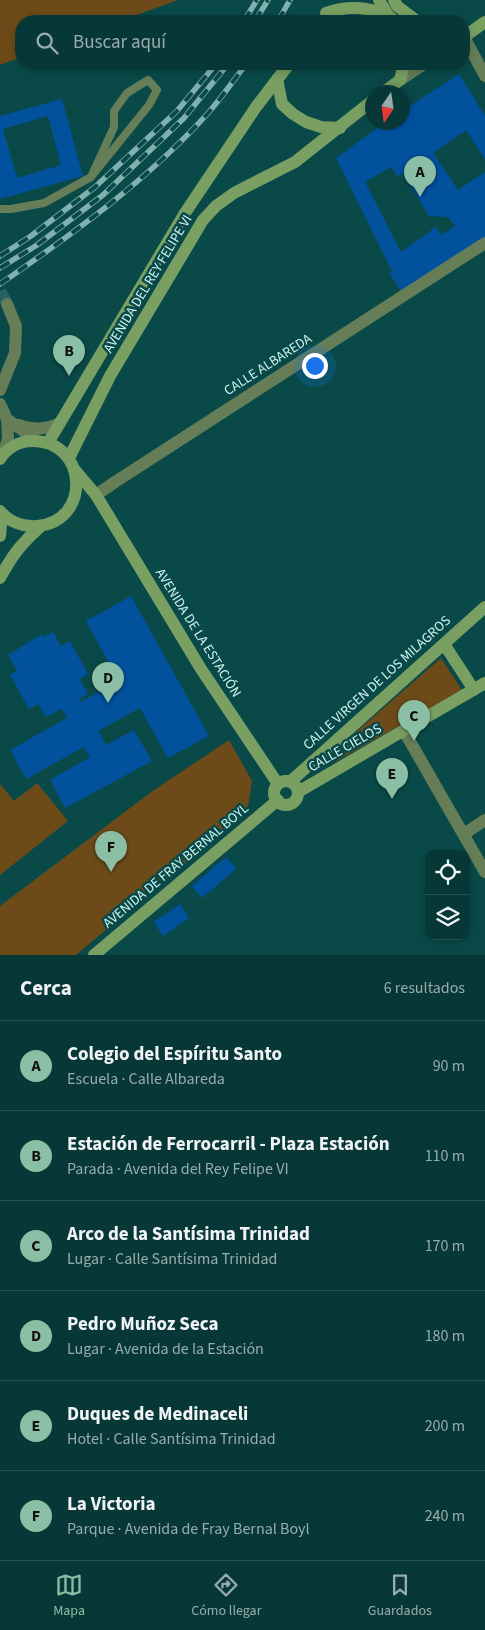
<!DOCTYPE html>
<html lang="es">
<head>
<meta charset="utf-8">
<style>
	:root { --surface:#073837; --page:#103f3f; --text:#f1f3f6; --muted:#98acad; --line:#285252; --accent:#8abfa5 }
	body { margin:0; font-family:"Source Sans 3",sans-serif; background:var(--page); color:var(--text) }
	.controls { position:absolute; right:15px; bottom:15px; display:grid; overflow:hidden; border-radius:10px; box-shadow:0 2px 8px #0003 }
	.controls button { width:45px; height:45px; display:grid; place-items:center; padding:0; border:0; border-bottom:1px solid var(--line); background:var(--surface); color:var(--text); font:25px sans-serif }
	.compass { position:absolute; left:365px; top:85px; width:45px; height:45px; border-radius:50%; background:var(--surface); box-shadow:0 2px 8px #0003; rotate:193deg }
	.you { position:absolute; left:314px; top:365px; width:18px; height:18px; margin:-12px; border:4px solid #fff; border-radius:50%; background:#1a73e8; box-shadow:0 0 0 8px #1a73e833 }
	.badge { display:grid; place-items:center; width:32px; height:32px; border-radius:50%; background:var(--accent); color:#111; font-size:16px; font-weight:700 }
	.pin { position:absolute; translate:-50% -41px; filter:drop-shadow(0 1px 2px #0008) }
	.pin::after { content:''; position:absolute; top:26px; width:18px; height:15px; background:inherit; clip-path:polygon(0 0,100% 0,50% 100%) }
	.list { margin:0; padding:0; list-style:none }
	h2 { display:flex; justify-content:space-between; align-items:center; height:65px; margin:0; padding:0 20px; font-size:21px }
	h2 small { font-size:16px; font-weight:400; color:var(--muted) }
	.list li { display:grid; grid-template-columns:32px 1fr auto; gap:15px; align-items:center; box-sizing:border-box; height:90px; padding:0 20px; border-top:1px solid var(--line) }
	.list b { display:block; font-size:19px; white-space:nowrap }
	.list p { margin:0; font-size:16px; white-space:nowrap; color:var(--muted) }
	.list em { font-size:16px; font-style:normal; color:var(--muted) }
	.icon { flex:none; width:28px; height:28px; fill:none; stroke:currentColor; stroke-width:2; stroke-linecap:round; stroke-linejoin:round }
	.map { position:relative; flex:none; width:485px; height:955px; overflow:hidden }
	.search { position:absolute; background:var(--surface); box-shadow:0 2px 8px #0003; left:15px; right:15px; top:15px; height:55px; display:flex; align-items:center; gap:12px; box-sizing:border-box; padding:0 18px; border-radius:20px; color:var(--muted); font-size:19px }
	.sheet { height:605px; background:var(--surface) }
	nav { display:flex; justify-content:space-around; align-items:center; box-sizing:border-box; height:70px; border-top:1px solid var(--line); background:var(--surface); font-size:14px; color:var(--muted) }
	nav a { display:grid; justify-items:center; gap:2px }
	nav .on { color:var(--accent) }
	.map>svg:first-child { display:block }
</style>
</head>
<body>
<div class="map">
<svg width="485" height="955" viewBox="0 0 485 955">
	<rect width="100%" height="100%" fill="#094a49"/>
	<path fill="#6c4b19" d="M0,0H178L120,21H21V57L0,65Z
		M441,658L462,690L337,761L311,771Z
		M229,740L252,781L247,812L76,955H0V906L154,790Z
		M37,783L68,821L0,875V784L14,801Z"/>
	<path fill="#01519d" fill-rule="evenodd" d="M459,74L485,116V159L466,130L433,153L458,190L485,172V237L401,291L389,273L392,271L336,158L386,122H402V111ZM391,167L397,176L407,172L409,175L405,178L429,216L448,217L455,226L442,235L436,227L401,252L365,182Z
		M62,99L83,176L0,199V116ZM48,116L61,165L17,178L3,129Z
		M131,596L209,736L168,758L140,708L98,731L106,745L134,730L152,761L65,808L50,780L90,757L84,747L26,779L10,750L67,718L62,709L46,717L38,704L29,709L10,675L17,671L8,655L42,634L44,637L53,632L61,646L70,641L88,674L80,679L88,694L79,699L80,702L119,681L86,621Z
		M226,857L236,869L202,898L192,886Z
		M180,904L189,918L163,936L154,922Z"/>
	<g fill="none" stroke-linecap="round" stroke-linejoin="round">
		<path stroke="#276362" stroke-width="12" stroke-dasharray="12 6" stroke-linecap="butt" d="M0,291L7,304"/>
		<path stroke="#657e57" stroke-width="8" d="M0,209H11L44,203L91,177L149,105L157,90L148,80L127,93L114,111V127L91,177"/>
		<path stroke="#657e57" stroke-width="12" d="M464,37L485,76
			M400,80L424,64
			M0,390L15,353L16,326L7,304
			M0,404L7,419L37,441
			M19,425C34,430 45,430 60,423
			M4,453L8,438L7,419
			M96,495L115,482L485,243
			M404,731L485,872
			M464,834L485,820"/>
		<path stroke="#799f62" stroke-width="12" d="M379,0L388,15L395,21
			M394,0L397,6L417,21
			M326,13C348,5 367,7 388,15
			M464,37L485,22
			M277,79L282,104L293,114L306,122L321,127L340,128
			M384,92L400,80L404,64
			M48,443L185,213L256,107L289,64
			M69,458L110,376L203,220L216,206L234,193L295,162L372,101
			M0,459C7,448 19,441 32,441C88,440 92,522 37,526C23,527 9,522 0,511
			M75,470L96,495L201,669L278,784
			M0,536L2,514
			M0,578C13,554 21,544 41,526
			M444,644L474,690
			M274 793a12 12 0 1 1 24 0a12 12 0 1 1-24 0Z
			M290,782L485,607
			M298,792L485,683
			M94,955L278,800"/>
		<g stroke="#80b0af" stroke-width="5.5">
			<path id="rail" d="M244,21L257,0
				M255,21L268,0
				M278,21L290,0
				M0,256L31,236L95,187L177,111L216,64
				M0,268L37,245L103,195L184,118L228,64
				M0,284C74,233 148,180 209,112C222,97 234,80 246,64"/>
		</g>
		<use href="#rail" stroke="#094a49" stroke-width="4" stroke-dasharray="11" stroke-linecap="butt"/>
	</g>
	<g text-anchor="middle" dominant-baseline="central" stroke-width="5" stroke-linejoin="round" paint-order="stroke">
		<g font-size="14" fill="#cef3f2" stroke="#094a49">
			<text transform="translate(148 284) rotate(-59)">AVENIDA DEL REY FELIPE VI</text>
			<text transform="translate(268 365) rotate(-33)">CALLE ALBAREDA</text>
			<text transform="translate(198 633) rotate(58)">AVENIDA DE LA ESTACIÓN</text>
			<text transform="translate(377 683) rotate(-42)">CALLE VIRGEN DE LOS MILAGROS</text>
			<text transform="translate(345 748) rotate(-30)">CALLE CIELOS</text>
			<text transform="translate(176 866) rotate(-40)">AVENIDA DE FRAY BERNAL BOYL</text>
		</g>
	</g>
</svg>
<div class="controls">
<button><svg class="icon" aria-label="locate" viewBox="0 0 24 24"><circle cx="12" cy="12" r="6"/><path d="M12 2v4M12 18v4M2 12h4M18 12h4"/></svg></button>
<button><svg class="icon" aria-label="layers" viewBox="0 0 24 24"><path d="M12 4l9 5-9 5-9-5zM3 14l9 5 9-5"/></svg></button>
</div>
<svg class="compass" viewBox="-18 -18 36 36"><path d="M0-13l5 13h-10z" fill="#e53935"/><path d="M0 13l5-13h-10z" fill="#98acad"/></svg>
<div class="you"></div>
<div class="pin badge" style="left:420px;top:197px">A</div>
<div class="pin badge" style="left:69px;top:376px">B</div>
<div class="pin badge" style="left:414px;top:741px">C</div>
<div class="pin badge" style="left:108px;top:703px">D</div>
<div class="pin badge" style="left:392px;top:799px">E</div>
<div class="pin badge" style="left:111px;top:872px">F</div>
<div class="search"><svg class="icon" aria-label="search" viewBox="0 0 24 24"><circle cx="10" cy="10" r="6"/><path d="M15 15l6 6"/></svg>Buscar aquí</div>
</div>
<section class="sheet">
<h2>Cerca<small>6 resultados</small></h2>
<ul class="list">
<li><span class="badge">A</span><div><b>Colegio del Espíritu Santo</b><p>Escuela · Calle Albareda</p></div><em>90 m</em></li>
<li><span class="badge">B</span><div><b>Estación de Ferrocarril - Plaza Estación</b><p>Parada · Avenida del Rey Felipe VI</p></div><em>110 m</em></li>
<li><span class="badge">C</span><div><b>Arco de la Santísima Trinidad</b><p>Lugar · Calle Santísima Trinidad</p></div><em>170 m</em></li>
<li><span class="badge">D</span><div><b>Pedro Muñoz Seca</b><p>Lugar · Avenida de la Estación</p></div><em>180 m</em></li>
<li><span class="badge">E</span><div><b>Duques de Medinaceli</b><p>Hotel · Calle Santísima Trinidad</p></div><em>200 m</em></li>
<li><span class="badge">F</span><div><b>La Victoria</b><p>Parque · Avenida de Fray Bernal Boyl</p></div><em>240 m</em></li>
</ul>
</section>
<nav>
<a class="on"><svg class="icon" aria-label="map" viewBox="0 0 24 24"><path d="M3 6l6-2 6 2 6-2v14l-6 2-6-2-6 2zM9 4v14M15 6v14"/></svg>Mapa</a>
<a><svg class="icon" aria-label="directions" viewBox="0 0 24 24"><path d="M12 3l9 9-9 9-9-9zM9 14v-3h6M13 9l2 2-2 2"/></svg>Cómo llegar</a>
<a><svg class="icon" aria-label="saved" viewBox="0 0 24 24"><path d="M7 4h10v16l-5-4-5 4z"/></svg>Guardados</a>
</nav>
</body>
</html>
